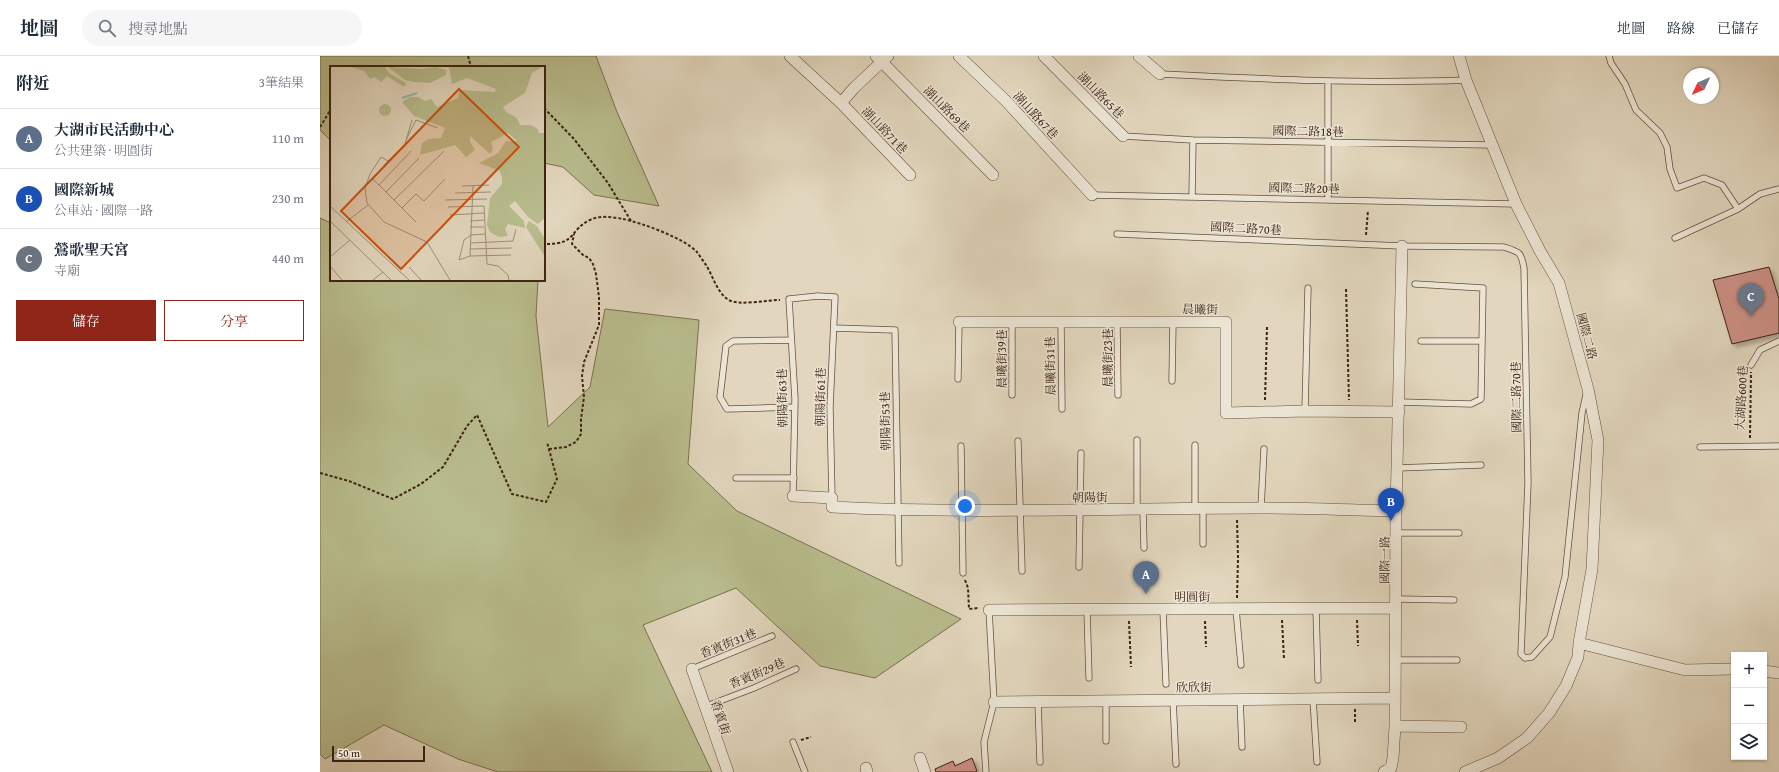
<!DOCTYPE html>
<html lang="zh-TW">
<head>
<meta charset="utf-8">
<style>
	:root { --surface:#fff; --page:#f6f6f7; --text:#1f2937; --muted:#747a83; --line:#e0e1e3; --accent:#8f2418 }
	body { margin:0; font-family:"Gentium Book Plus","Noto Serif TC",serif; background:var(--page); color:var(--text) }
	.controls { position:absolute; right:12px; bottom:12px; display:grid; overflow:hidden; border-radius:0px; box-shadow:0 1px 3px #0004 }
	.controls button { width:36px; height:36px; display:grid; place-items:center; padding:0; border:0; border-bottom:1px solid var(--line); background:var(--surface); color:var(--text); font:20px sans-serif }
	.compass { position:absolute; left:1363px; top:12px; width:36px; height:36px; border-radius:50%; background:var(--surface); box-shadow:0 1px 3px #0004; rotate:226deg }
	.scale { position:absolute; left:12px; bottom:10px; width:93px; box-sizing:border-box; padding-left:4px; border:2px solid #3e2212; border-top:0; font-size:11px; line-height:14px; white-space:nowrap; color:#3e2212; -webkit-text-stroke:3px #ece5d5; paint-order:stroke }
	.you { position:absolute; left:645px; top:450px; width:14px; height:14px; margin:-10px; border:3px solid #fff; border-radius:50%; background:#1a73e8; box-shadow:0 0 0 6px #1a73e833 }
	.badge { display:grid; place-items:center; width:26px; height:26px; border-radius:50%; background:var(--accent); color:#fff; font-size:13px; font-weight:700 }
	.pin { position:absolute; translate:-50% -33px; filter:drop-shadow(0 1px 2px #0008) }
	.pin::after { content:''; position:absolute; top:21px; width:14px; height:12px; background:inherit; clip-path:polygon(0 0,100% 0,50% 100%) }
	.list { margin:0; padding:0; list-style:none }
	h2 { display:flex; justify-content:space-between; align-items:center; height:52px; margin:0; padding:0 16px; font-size:17px }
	h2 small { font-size:13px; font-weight:400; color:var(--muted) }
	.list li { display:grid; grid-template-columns:26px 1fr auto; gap:12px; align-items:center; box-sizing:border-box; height:60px; padding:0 16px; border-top:1px solid var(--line) }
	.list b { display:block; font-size:15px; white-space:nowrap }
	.list p { margin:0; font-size:13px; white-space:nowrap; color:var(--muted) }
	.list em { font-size:13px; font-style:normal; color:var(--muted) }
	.actions { display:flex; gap:8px; padding:12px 16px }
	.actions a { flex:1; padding:9px 0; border:1px solid var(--accent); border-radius:0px; text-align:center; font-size:14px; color:var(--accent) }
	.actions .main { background:var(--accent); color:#fff }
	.icon { flex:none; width:22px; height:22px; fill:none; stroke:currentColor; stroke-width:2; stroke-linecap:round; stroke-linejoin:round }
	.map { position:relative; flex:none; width:1459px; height:716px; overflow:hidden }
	header { display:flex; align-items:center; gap:24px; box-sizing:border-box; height:56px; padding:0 20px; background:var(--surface); border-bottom:1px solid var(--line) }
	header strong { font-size:19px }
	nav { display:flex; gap:22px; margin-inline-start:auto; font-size:14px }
	.search { width:280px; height:36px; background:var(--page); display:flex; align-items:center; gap:10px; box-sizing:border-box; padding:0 14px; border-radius:22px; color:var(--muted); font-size:15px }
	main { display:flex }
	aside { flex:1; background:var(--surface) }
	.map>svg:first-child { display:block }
</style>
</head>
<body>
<header>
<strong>地圖</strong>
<div class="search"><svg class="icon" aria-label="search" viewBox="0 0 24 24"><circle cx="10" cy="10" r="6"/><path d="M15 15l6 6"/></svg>搜尋地點</div>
<nav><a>地圖</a><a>路線</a><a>已儲存</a></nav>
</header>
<main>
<aside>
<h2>附近<small>3筆結果</small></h2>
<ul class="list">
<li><span class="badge" style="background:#5c6f8a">A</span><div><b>大湖市民活動中心</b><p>公共建築 · 明圓街</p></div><em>110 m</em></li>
<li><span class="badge" style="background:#1a4fb4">B</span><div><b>國際新城</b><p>公車站 · 國際一路</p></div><em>230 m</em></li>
<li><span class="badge" style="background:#6b7280">C</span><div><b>鶯歌聖天宮</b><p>寺廟</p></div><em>440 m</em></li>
</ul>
<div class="actions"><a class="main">儲存</a><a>分享</a></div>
</aside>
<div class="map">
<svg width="1459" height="716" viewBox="0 0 1459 716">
	<defs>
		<filter id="shadow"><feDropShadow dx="3.5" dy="3.5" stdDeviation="2" flood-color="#0004"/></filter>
	</defs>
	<rect width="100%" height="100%" fill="#e2d7be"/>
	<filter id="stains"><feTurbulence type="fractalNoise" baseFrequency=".005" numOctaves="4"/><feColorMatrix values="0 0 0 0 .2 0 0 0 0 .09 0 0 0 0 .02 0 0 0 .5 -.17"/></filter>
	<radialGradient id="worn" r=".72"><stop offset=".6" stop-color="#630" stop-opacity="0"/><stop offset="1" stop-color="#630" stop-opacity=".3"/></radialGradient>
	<path fill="#b9bd8e" stroke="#7c7050" d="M0,0H276L297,56L339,150L274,139L243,111L224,107V11H11V85L0,74Z
		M0,162L11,167V224H218L216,260L228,371L270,331L285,253L379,264L368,408L417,455L641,563L555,622L500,610L416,532L323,569L392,716H178L138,703L64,669L5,703L0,698Z"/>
	<path fill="#cc9084" stroke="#3e2212" filter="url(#shadow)" d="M1449,211L1459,243V277L1412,288L1393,224Z
		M652,702L657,715L655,716H616L615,713L633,705L635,710Z"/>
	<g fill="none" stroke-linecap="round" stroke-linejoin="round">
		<g stroke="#674f3d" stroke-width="7">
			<path id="lane" d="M1289,0L1291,7L1305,28L1316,54L1340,77L1347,91L1350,113L1357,132L1384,122L1402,129L1418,153L1440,138L1459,133
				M840,18C942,23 1044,28 1146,24
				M803,80L873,84L1172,89
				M772,139L1196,148
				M872,141L873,84
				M1008,144V25
				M797,178L1082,190L1184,191C1200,196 1201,196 1204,212L1208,427L1201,598L1205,602L1212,601L1230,581L1245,521L1262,357L1266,339
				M1355,182L1418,153
				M692,266V339
				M741,266L742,353
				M797,266L798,339
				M514,272L575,274L579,507
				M471,284L413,285L406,290L400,341L407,353L475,351
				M1101,285H1162
				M1431,309L1440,294L1459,285
				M638,323L639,266
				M852,325L853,266
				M1079,346L1151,348L1161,343L1163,232L1095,228
				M985,355L988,232
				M698,385L702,515
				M641,390L643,517
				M1380,391L1459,390
				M1077,412L1161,409
				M416,422H474
				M473,440L475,343L469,243L498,240L515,241L510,351L512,442
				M941,452L944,393
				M875,453V389
				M883,453V488
				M817,454V384
				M823,454L824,492
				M1076,477H1139
				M759,511L761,397
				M1077,543L1134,544
				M916,553L921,609
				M996,553L998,624
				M767,554L769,622
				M843,554L846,628
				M1076,604H1137
				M372,613L452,580
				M920,643L922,691
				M993,643L997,706
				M786,644V685
				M853,644L856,708
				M718,645L720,706
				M384,651L434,632L476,613
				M473,686L485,716
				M666,716L664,686L674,646L669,554"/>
		</g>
		<g stroke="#674f3d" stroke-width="12">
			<path id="street" d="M470,0L521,47L590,119
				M556,0L673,119
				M639,0L687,46L772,139
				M724,0L803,80
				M819,0L840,18
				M1139,0L1146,24L1196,148L1220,195L1239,227L1268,333L1278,384L1272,513L1259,587L1258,601L1246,630L1229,657L1207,682L1178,702L1145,716
				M521,47L534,32L568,0
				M639,266H906V357L985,355L1079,356
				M473,440L512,442V451C655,458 797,452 940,452C985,452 1031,454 1076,455
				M669,554L1075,552
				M1259,587L1365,614L1414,613
				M372,613L408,716
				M1444,615L1459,617
				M674,646L1075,642
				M1075,670L1141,671
				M600,702L605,716
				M546,712L547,716
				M1064,716L1071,712L1073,702L1075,670L1076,455L1082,190"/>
		</g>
		<path stroke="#3e2212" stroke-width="2" stroke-dasharray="3 2" stroke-linecap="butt" d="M148,0L151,11
			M224,52L254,83L288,127L311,165
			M0,71L11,53
			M1046,179L1048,154
			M227,188C257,188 249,174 270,164C279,159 293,161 303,163C322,167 364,182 377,196C380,200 383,205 386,209C393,220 397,237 409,244C418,250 448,244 460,244
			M1026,233L1029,344
			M945,344L947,271
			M1430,382L1431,316
			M229,393L246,391L256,386L261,378V363L264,341L262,320L264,306L279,269V241L276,218L273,208L269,202L263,199L252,188L254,178
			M0,417L29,425L73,443L101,428L123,411L147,370L157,359L192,438L226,446L237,423L227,386
			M645,524L648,532L649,553L658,552
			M917,542L918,502L917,463
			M962,564L964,603
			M1037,564L1038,590
			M809,565L811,611
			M885,565L886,591
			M1035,653V666
			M481,684L491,681"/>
		<use href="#lane" stroke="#ece5d5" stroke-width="5.5"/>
		<use href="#street" stroke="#ece5d5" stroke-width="11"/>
	</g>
	<g text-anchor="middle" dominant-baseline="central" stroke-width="3" stroke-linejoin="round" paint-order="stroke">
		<g font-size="12" fill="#3e2212" stroke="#ece5d5">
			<text transform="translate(781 39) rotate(45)">湖山路65巷</text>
			<text transform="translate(627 53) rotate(45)">湖山路69巷</text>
			<text transform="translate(716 59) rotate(47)">湖山路67巷</text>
			<text transform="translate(565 74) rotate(46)">湖山路71巷</text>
			<text transform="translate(988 75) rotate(1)">國際二路18巷</text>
			<text transform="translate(984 132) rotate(1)">國際二路20巷</text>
			<text transform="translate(926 172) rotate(3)">國際二路70巷</text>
			<text transform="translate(880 253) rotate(1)">晨曦街</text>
			<text transform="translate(1267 280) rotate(75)">國際二路</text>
			<text transform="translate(787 302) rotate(-90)">晨曦街23巷</text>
			<text transform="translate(681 303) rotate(-90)">晨曦街39巷</text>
			<text transform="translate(730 310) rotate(-91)">晨曦街31巷</text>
			<text transform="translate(500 341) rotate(-89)">朝陽街61巷</text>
			<text transform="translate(1196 341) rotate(-91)">國際二路70巷</text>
			<text transform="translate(462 342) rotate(-91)">朝陽街63巷</text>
			<text transform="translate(1421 342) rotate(-87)">大湖路600巷</text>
			<text transform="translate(565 365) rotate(-91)">朝陽街53巷</text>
			<text transform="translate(770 441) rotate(-1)">朝陽街</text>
			<text transform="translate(1064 504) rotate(-90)">國際一路</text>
			<text x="872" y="540">明圓街</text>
			<text transform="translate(408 587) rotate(-22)">香賓街31巷</text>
			<text transform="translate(437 617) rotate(-23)">香賓街29巷</text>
			<text transform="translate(874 631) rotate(-1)">欣欣街</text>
			<text transform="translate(401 661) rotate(71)">香賓街</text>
		</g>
	</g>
	<g transform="translate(10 10)">
		<rect width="215" height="215" fill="#e2d7be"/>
		<path d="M21,1H55L59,7L76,17L74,21L57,10L51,16L45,11L40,13L34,5ZM58,1L92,3L106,1L116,4V9L100,17L84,16L75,14ZM119,1H212L202,7L195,27L173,41L176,46L187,52L190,59H200L207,62L209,67H215V152L208,158L198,151L185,135L179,140L194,155L195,162L178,158L175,163L178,170L169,171L160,166L157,159L160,132L172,118V112L170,105L149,97L168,87L176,75H187L178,67L161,76L163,83L160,88L140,70V76L145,84L136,91L125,79L90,89L92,77L98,73L111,72L115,62L84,50L72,36L80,31H88L95,35L101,33L107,41L128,32L130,24L165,26L166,23L137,12L122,18ZM49 44a6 6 0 1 1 12 0a6 6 0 1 1-12 0ZM199,155L207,160L215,173V191L196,161Z" fill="#b9bd8e"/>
		<path fill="none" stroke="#96b8b7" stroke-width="2" d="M72,32L87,27"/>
		<path fill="none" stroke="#a08f79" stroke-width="1" d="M76,74L86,54L108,62M58,95L75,78L82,54M49,119L81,85M132,120L159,119M56,126L89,92M125,127L161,126M64,134L114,85M115,134L157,133M0,140L79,214M118,141L154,140L157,198L168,200L178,209L179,214M72,142L86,128L94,135L115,113M120,149L154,147M0,155L61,214M140,155L154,154M16,156L38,139M86,156L43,113L58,95L51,91L40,108L35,122L37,137L54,156L97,176L120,214M140,161H154M141,177L183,175L186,163M140,183L182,182M140,190L143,120M0,191L20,174M129,194L140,190L181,189M129,194L134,174L141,169L155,168M0,200L12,214M79,201L91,214M43,214L53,206"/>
		<path fill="#ce510d" fill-opacity="0.15" stroke="#ce510d" stroke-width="2" d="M129,23L189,81L71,203L11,145Z"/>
		<rect width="215" height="215" fill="none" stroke="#3e2212" stroke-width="2"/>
	</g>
	<rect width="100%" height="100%" filter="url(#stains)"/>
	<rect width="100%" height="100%" fill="url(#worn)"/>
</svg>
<div class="controls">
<button>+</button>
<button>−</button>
<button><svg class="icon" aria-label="layers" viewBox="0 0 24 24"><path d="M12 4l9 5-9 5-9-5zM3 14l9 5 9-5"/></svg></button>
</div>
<svg class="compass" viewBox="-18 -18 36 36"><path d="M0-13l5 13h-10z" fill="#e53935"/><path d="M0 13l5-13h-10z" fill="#747a83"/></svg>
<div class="scale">50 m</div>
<div class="you"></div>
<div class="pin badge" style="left:826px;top:538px;background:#5c6f8a">A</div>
<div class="pin badge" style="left:1071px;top:465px;background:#1a4fb4">B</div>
<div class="pin badge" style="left:1431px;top:260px;background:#6b7280">C</div>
</div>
</main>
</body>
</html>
